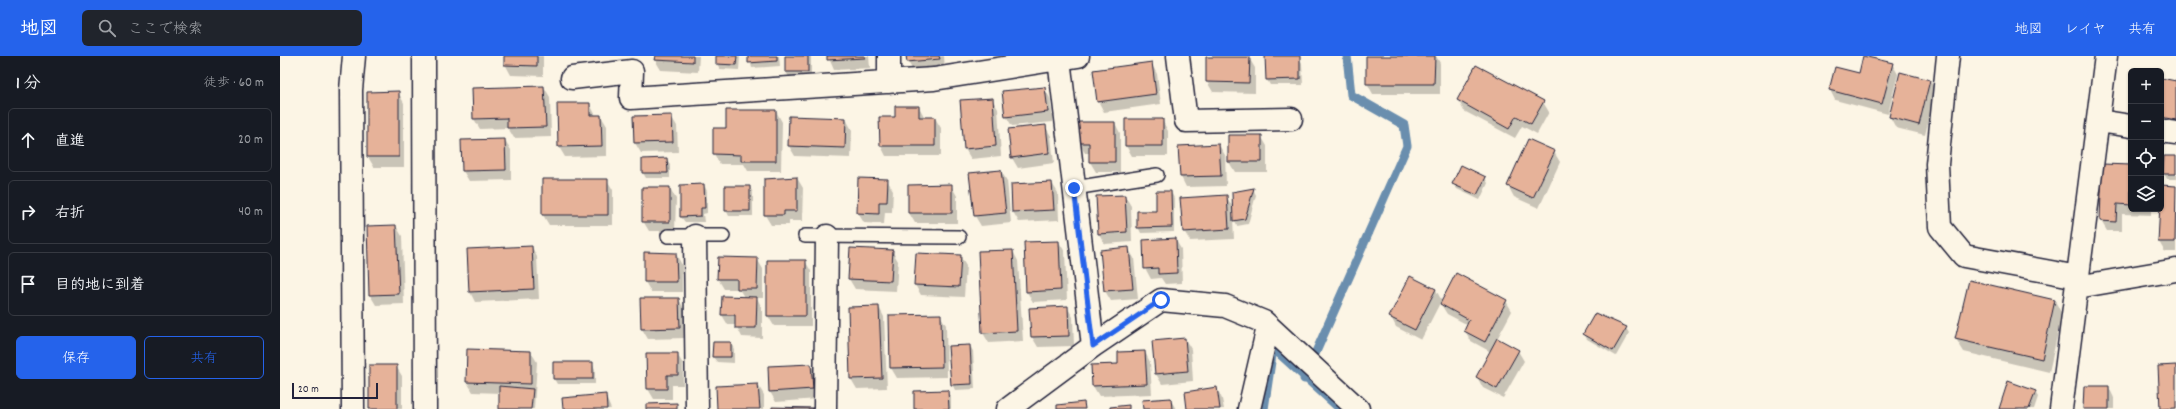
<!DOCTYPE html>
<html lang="ja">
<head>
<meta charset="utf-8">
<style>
	:root { --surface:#171b24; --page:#20242c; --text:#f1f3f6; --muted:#9ea1a6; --line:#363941; --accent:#2563eb }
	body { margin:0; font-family:Dekko,"Klee One",sans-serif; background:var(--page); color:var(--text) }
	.controls { position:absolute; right:12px; top:12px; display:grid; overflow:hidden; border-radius:6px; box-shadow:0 1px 3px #0004 }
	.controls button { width:36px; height:36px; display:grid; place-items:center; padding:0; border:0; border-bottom:1px solid var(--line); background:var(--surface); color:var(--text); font:20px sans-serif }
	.scale { position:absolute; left:12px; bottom:10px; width:86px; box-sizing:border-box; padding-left:4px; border:2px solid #22223b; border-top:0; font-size:11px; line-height:14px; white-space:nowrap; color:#22223b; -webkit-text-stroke:3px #fcf5e5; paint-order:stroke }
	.stop { position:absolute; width:12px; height:12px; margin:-9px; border:3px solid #2563eb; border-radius:50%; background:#fff }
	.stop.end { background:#2563eb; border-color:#fff; box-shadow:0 1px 4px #0008 }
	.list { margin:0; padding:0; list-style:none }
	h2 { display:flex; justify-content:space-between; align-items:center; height:52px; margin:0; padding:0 16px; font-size:17px }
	h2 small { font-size:13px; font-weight:400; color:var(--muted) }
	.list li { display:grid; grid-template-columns:26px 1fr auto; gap:12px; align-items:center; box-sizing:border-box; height:64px; margin:0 8px 8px; padding:0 8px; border:1px solid var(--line); border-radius:6px }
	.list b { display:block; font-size:15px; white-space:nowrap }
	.list em { font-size:13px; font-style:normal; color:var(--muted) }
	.actions { display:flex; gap:8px; padding:12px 16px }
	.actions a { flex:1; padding:9px 0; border:1px solid var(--accent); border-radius:6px; text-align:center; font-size:14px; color:var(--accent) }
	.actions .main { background:var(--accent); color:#fff }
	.icon { flex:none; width:22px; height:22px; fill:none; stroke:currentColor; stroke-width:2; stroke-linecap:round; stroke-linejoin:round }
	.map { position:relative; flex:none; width:1896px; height:353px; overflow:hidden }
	header { display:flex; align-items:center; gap:24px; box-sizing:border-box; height:56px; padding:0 20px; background:var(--accent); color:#fff }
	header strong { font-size:19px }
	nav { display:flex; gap:22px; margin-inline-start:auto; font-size:14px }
	.search { width:280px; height:36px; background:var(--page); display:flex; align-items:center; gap:10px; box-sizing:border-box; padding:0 14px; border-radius:6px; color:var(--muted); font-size:15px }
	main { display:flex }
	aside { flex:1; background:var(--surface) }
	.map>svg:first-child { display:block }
</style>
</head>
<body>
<header>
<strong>地図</strong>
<div class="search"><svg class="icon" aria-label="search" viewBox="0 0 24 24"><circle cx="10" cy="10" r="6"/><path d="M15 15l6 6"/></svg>ここで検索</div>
<nav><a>地図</a><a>レイヤ</a><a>共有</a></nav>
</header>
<main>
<aside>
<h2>1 分<small>徒歩 · 60 m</small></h2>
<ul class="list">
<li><svg class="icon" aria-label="ahead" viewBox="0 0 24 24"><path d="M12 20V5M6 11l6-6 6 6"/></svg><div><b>直進</b></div><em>20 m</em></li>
<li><svg class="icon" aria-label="right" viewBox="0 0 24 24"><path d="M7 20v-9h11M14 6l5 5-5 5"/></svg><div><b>右折</b></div><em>40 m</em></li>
<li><svg class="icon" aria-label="arrive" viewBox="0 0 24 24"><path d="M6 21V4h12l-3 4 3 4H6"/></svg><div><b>目的地に到着</b></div></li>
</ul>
<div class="actions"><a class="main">保存</a><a>共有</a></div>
</aside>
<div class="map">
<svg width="1896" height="353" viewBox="0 0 1896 353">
	<rect width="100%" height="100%" fill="#fcf5e5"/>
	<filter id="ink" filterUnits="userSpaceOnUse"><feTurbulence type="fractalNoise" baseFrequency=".025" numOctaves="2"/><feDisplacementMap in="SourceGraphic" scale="8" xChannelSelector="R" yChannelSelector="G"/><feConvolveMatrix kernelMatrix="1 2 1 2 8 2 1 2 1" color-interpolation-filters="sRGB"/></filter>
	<g filter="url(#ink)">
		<path fill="#0003" d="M225,0H263V20L231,19L225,8Z
			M376,0H419L418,16L381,14L375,4Z
			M437,0H460L459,14L440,13L437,8Z
			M469,0H499L500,10L472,12Z
			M506,0H531V21H509L506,16Z
			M548,0H589L590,12L554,14Z
			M627,0H664L665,14L634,16L628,6Z
			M1087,0H1156L1160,7V38H1093L1087,27Z
			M1019,1L1022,7L1023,29H990L987,24Z
			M927,2H969L975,12V37L933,36L927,26Z
			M871,7L877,18L881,48L824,56L818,45Z
			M1612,8L1618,18L1608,58L1555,44L1550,34L1556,12L1579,18Z
			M1620,18L1650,25L1656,35L1645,79L1616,72L1610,61Z
			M1881,23L1896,26V73L1881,69Z
			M264,31L270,41L271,81L234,82L228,72L200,73L194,63Z
			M764,32L770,42L773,66L732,70L726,60Z
			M118,36L124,47V111H94L88,101V37Z
			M712,43L718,53L721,100L691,103L685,93Z
			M1178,44L1263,46L1269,56L1257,78L1242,70L1235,82L1184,55Z
			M310,48L316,60H321L327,70V100L285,101L279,91Z
			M639,51L645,62H655L661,72V100H606L601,90L600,62H616Z
			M496,55L502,66L501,115H468L464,108H440L434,98L447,73Z
			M391,60L397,70L398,96L361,97L355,87Z
			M566,63L572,74L571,102L515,100L509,90Z
			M846,64H882L888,75V100H852L846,90Z
			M835,67L840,77V116H816L810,106V97H805L799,87Z
			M765,70L771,80L774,107L738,112L732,102Z
			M981,80L987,90V116H955L949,106Z
			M225,84L231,94V124L189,125L183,115Z
			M939,89L945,99L946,130L906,131L901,121L899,90Z
			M1274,96L1280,106L1259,152L1234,141L1228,130Z
			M1896,101V123H1887L1884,117Z
			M387,103L390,109V122H366L363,117Z
			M1851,110V153H1871V159L1842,158V175H1827L1821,165Z
			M721,115L727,125L731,167L701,170L695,160Z
			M517,122L523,132L522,165H509V169H491L485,159V124Z
			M1205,122L1208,127L1200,144L1177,133L1173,127Z
			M579,123L607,124L613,134L612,156H605L604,168L584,167L578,157Z
			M263,124H327L333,134V169H269L263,159Z
			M772,127L778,137L779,164L739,166L733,156Z
			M424,129L427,135V157L423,158L424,166H405L401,161Z
			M671,129L677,140V167H635L629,157Z
			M1882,130L1896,131V196H1885L1879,186Z
			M470,131L473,137V160H449L446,154Z
			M390,132L396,143L395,175H369L363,165Z
			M973,133L976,139L968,168L957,170L953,162L954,183L910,185L904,175L946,140L954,153Z
			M891,136L894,142V176L861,177L858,171L877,156Z
			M845,140L851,150L852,186L825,188L819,178Z
			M116,170L122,180L124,248L96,249L90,239Z
			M895,183L901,193L902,227L885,228L881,222L871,223L865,212Z
			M779,186L785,196L787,244L753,246L747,236Z
			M252,191L257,201L259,243L195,246L190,236Z
			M848,192L854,202L858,243L831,245L825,235L821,194Z
			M612,195L618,205L616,235L575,233L569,223Z
			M733,195L738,205L743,285L709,287L703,277L699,196Z
			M365,197L396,198L402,209V236H371L365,226Z
			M680,200L686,210L684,241L641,239L635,229Z
			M477,203L483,213V242H477L482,252V282L462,281L456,269H448L442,259L464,241L459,233H444L438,223Z
			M525,205L531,215V270H494L488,260Z
			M1131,222L1156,234L1162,245H1226L1232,255L1217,283L1238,295L1244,305L1223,342L1203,332L1197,321L1211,296L1191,285L1185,275L1188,269L1167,258L1160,247L1141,284L1116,271L1111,261Z
			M399,243L404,253L405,282L368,283L362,273Z
			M1775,245L1782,258L1769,316L1684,296L1676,283Z
			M599,251L604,261L607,332L577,333L571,323Z
			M787,251L793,261L794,290L758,291L752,281L750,253Z
			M660,259L666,269L667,321L617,322L611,312L610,260Z
			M1346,272L1349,277L1336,300L1307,283L1304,278Z
			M905,283L911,293L913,325L882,328L876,318Z
			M451,287L454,293V307L437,306L433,301Z
			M690,290L693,295L695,333L675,334L672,328Z
			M251,296L257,306L254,353H220V337L193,336L187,326Z
			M865,296L870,306L872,338L819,340L813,330L812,310L839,309Z
			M397,298L403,308V329H392V343H374L368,333Z
			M312,307L315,313V328H277L274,323Z
			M531,309L537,319L538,343L496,346L490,336Z
			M116,310L122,320V353H90Z
			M478,329L484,339V353H438Z
			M1829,331L1834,342V353H1805Z
			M937,332L942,343L944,353H908Z
			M667,335L671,341V353H635Z
			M1755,336L1758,341L1754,353H1720Z
			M325,339L331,353H284Z
			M890,343L896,353H864Z"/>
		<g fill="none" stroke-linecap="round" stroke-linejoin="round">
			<path stroke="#6a8eae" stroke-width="9" d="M1024,323L1127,90L1124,69L1071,39L1067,0
				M984,353L993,292L1060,353"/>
		</g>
		<path fill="#e6b299" stroke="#22223b" d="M224,0H257V10L224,9Z
			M375,0H413V6L374,4Z
			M436,0H457L456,9L436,8Z
			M468,0H497V5L468,7Z
			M505,0H528V16H505Z
			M547,0H585V2L547,4Z
			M626,0H659L660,3L627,6Z
			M985,0H1020V23L986,24Z
			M1086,0H1155L1154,28H1086Z
			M1583,0L1613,7L1602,48L1549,34L1555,11L1579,17Z
			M926,1H970L969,27L926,26Z
			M872,6L876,38L817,46L813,14Z
			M1196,9L1264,45L1251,68L1236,60L1229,73L1177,44Z
			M1620,16L1650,24L1639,69L1609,61Z
			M1881,22L1896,25V64L1881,61Z
			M264,30L266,71L227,72V62L193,63L192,32Z
			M765,31L768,56L725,61L722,35Z
			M119,35V101H87V36Z
			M713,42L716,90L684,93L680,44Z
			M277,47H310V59H321L322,90L278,91Z
			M615,50H639V61H655V90H600L599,61H615Z
			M446,54H496V105H461V99L433,98V72H446Z
			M392,59L393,86L354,87L353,60Z
			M509,60L566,62L565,92L508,90Z
			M845,63H883V90H845Z
			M798,66H835V106H809V87H798Z
			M766,69L769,97L731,102L728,73Z
			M948,79H982V106H948Z
			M225,83L226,114L182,115L181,84Z
			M1248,83L1275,95L1253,142L1227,130Z
			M939,88L941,120L900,121L898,90Z
			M1884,100H1896V118H1883Z
			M387,102L388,117H362V103Z
			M1822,108L1851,109V149L1837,148L1836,166L1820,165Z
			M1181,109L1206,121L1197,139L1172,128Z
			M721,114L726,157L694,160L689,117Z
			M517,121V155H504V159H484V123Z
			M578,122L608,123L607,146H599V158L577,157Z
			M262,123H328V159H262Z
			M772,126L774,154L732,156L731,128Z
			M424,128L425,152H421V160L400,161V129Z
			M672,128V157H628V129Z
			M1881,129L1896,130L1895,186H1878Z
			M445,130H470V155H445Z
			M362,131H390V166H362Z
			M974,132L965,163L953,165L952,136Z
			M876,135H891L892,171L857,172V155H876Z
			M845,139L847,176L818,178L816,140Z
			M947,139L949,173L903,176L900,142Z
			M116,169L119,238L89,239L87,170Z
			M896,182L897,217L878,218V212L864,213L863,184Z
			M779,185L781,234L746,236L744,186Z
			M252,190L254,233L189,236L187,193Z
			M849,191L853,233L824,235L820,194Z
			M570,192L613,194L611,225L568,223Z
			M733,194L737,275L702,277L698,195Z
			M364,196L396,197L397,226H364Z
			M636,197L681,199L679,231L634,229Z
			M438,201L478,202L477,233H457V223H437Z
			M487,204H526V260H487Z
			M1176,217L1227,244L1205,286L1184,275L1189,264L1160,248Z
			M1130,220L1156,233L1135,274L1109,261Z
			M1689,224L1775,244L1762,303L1675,283Z
			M442,240L477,241L476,272H455V259H441Z
			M360,242H399L400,272L361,273Z
			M599,250L602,322L570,323L568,251Z
			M788,250L789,280L751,281L749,252Z
			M1315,257L1347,271L1333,295L1303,278Z
			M661,258L662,311L610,312L609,259Z
			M905,282L908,315L875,318L872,285Z
			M1217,282L1239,294L1217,333L1196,321Z
			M433,286H451V301H432Z
			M690,289L692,328L671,329L668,290Z
			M187,293L251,295V328L186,326Z
			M865,295L867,328L812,330L811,309L838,308V296Z
			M366,297H398V319H387V333H367Z
			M273,306H313V323H273Z
			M531,308L533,333L489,336L488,310Z
			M89,309H117V353H89Z
			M1896,309V352L1880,353L1878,310Z
			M1728,325L1756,335L1749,353H1719Z
			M478,328L480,353H437L436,330Z
			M219,330L253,333L251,353H219Z
			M1804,330H1829V353H1803Z
			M937,331L940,353H907L905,336Z
			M668,334L669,353H634V335Z
			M326,338L327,353H283L282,342Z
			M891,342L892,353H863L862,344Z
			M804,346L805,353H777V349Z
			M397,347V353H366V348Z
			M849,349V353H830V351Z
			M492,351L534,352V353H492Z"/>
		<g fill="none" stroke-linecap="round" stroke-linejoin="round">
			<g stroke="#22223b" stroke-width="16">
				<path id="lane" d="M794,132L877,119
					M388,180H443
					M525,180L679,181"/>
			</g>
			<g stroke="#22223b" stroke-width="25">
				<path id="street" d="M609,0V26
					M898,0L906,65L1011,63
					M1668,0L1657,108L1660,171L1684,200L1798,221
					M779,3L813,290
					M292,22L352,15L351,42L654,23L798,0
					M1819,65L1851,70
					M1881,75L1896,77
					M415,180L417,353
					M1797,231L1896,214
					M73,353L71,34L74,0
					M545,353L547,180
					M728,353L813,290L881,244L945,250L984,266L1078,353
					M969,353L988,271
					M1781,353L1826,0"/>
			</g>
			<g stroke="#22223b" stroke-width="25">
				<path id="secondary" d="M144,0L145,353"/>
			</g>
			<use href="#lane" stroke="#fcf5e5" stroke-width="13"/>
			<use href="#street" stroke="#fcf5e5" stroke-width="22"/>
			<use href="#secondary" stroke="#fcf5e5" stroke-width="22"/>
		</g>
	</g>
	<g fill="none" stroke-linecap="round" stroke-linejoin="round" filter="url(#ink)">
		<path stroke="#2563eb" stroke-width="5" d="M794,132L813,290L881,244"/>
	</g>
</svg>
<div class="controls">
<button>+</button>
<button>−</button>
<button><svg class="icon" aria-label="locate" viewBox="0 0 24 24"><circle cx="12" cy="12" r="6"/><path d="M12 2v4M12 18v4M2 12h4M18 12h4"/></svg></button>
<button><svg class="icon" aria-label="layers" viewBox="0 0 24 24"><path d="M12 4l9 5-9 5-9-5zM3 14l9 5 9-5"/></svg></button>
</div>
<div class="scale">20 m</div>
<div class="stop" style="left:881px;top:244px"></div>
<div class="stop end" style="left:794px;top:132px"></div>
</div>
</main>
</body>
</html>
